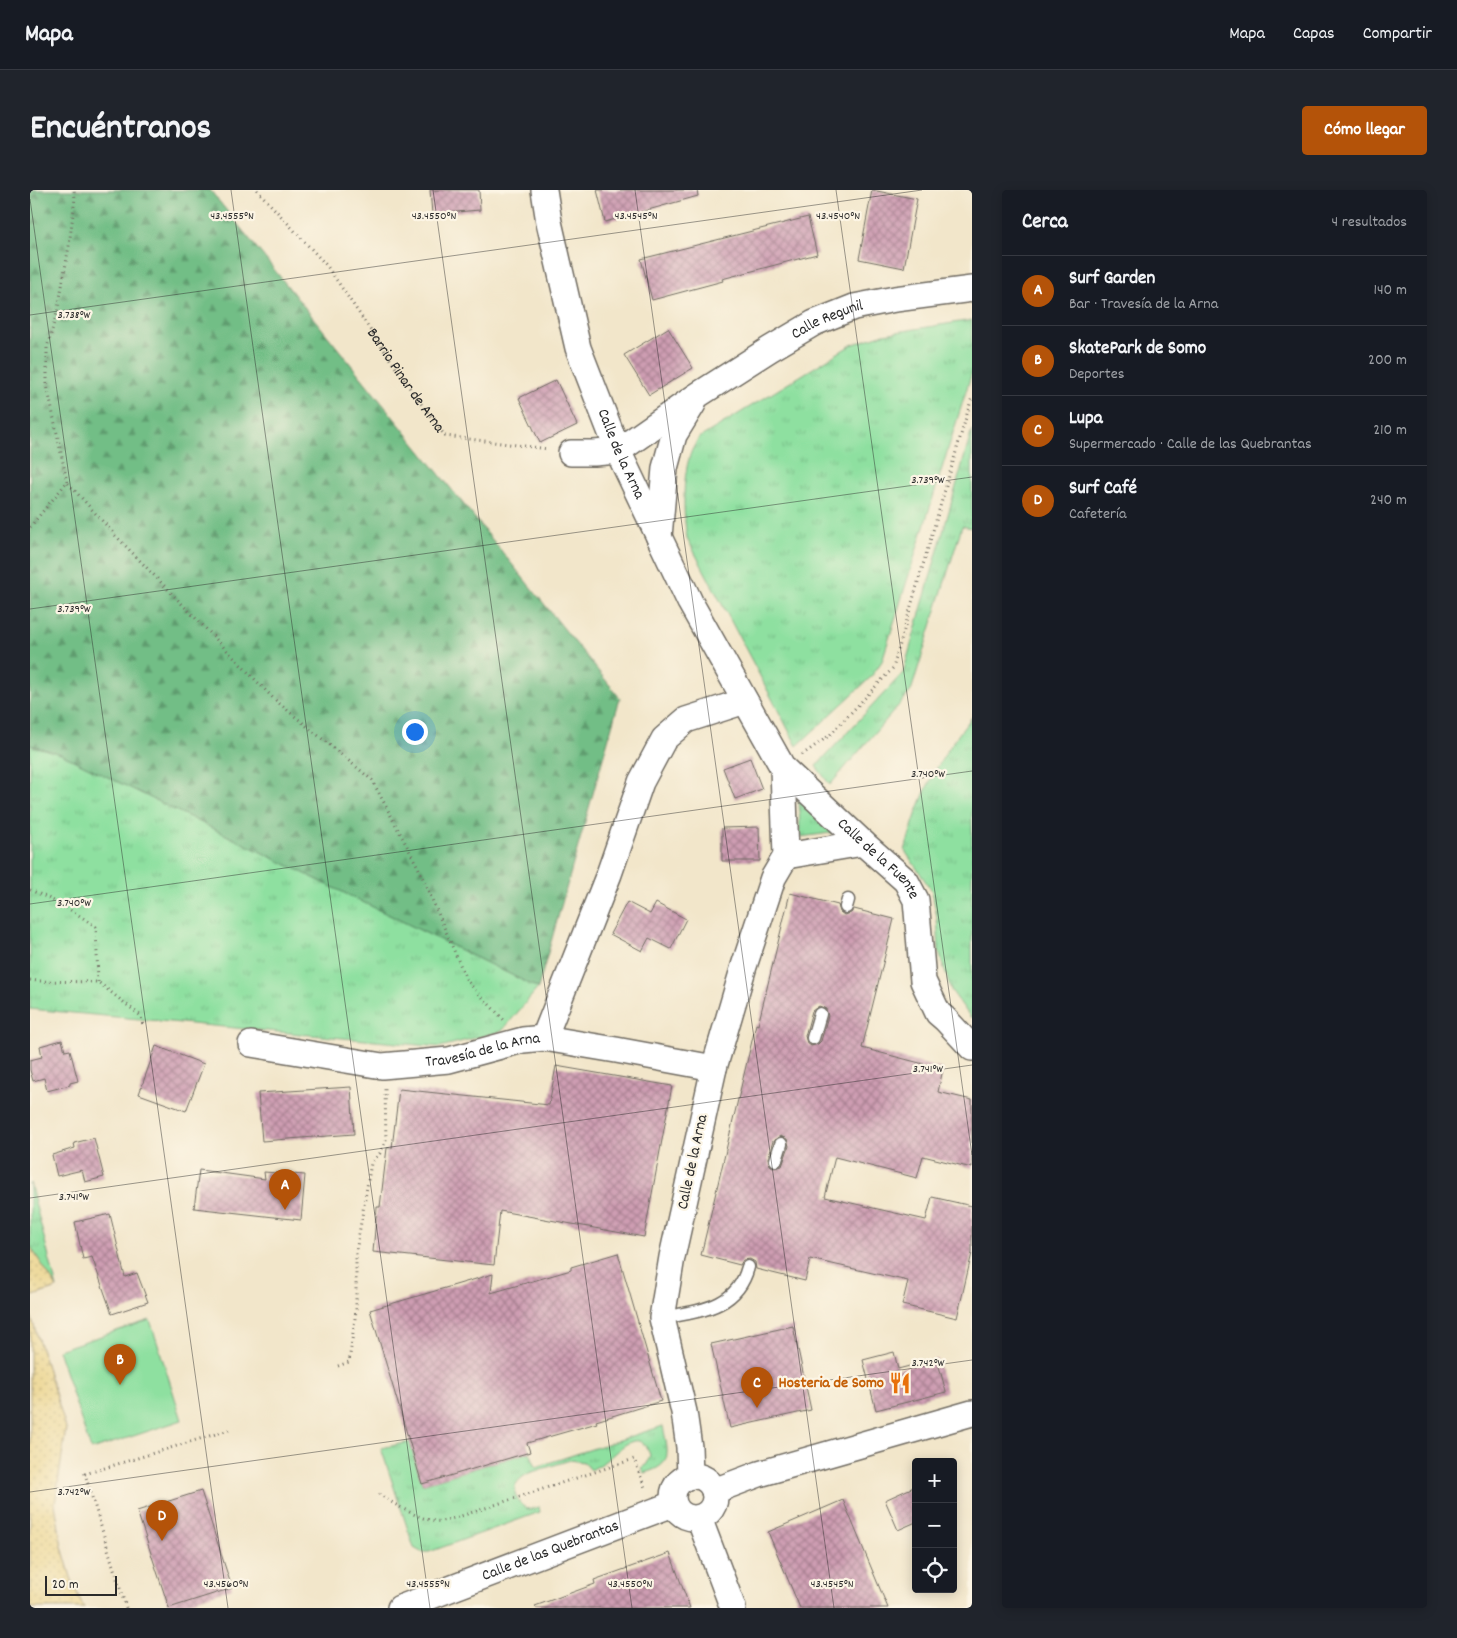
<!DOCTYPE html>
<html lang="es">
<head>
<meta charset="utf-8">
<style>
	:root { --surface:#171b24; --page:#20242c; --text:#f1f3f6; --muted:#9ea1a6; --line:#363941; --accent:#b45309 }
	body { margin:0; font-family:Dekko,sans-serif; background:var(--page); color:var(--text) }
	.controls { position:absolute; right:15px; bottom:15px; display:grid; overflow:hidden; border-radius:5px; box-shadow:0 2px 12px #0003 }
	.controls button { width:45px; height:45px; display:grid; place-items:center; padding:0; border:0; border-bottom:1px solid var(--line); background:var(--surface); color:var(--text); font:25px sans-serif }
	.scale { position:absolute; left:15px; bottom:12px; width:72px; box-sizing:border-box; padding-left:5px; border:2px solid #2b2b2b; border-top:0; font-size:14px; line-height:18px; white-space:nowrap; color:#2b2b2b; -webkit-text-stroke:4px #fcf5e5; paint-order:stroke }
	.you { position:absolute; left:384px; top:541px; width:18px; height:18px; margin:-12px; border:4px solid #fff; border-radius:50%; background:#1a73e8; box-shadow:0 0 0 8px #1a73e833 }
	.badge { display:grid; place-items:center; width:32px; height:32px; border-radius:50%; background:var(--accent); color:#fff; font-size:16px; font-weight:700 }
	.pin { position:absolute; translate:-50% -41px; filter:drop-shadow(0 1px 2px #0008) }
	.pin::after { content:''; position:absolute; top:26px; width:18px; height:15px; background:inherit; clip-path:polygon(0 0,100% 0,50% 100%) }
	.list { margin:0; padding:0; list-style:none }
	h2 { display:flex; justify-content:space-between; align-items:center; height:65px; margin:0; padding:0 20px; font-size:21px }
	h2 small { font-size:16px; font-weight:400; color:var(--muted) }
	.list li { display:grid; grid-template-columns:32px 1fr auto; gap:15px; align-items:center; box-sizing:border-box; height:70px; padding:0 20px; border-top:1px solid var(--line) }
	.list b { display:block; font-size:19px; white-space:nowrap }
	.list p { margin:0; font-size:16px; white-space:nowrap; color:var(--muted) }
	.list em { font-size:16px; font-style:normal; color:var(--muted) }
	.icon { flex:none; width:28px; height:28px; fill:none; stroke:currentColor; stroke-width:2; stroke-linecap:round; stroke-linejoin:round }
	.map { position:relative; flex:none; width:942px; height:1418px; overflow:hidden; border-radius:5px }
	header { display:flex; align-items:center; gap:30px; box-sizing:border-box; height:70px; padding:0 25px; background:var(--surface); border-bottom:1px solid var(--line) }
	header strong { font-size:24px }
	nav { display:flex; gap:28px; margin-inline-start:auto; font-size:18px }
	.intro { display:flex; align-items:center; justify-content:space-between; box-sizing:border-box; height:120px; padding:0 30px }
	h1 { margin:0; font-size:35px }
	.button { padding:12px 22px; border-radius:5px; background:var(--accent); color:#fff; font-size:18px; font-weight:700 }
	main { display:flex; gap:30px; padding:0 30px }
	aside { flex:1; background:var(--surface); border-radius:5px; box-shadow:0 2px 12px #0003 }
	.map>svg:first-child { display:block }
</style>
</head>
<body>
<header>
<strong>Mapa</strong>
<nav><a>Mapa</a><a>Capas</a><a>Compartir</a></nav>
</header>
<div class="intro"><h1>Encuéntranos</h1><a class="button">Cómo llegar</a></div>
<main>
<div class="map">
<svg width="942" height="1418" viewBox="0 0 942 1418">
	<defs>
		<pattern id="grass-tufts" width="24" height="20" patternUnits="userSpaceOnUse" patternTransform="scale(1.25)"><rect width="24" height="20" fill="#8ee0a0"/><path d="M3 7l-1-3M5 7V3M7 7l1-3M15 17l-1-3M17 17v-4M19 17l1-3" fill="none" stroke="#7bc08a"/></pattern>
		<pattern id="forest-firs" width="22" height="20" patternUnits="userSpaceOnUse" patternTransform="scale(1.25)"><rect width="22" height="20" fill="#72be86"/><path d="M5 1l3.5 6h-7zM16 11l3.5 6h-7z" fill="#5e9b6e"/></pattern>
		<pattern id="sand-dots" width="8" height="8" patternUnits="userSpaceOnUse" patternTransform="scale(1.25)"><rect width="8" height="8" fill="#eeda9e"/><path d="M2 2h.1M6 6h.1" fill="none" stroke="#cb8" stroke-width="1.8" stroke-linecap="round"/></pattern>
		<pattern id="building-cross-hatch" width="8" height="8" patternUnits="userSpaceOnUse" patternTransform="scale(1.25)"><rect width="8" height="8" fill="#ce9db2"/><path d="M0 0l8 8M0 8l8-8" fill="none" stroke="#a78091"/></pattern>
	</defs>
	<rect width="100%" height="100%" fill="#fcf5e5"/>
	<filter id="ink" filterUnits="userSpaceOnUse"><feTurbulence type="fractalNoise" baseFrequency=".02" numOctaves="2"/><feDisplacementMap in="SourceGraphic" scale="10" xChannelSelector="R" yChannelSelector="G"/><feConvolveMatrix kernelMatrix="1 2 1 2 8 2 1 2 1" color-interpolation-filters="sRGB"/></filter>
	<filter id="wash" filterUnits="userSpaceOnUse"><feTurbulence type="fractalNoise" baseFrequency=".0096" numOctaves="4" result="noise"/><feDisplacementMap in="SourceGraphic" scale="20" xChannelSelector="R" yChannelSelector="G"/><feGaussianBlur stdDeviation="1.12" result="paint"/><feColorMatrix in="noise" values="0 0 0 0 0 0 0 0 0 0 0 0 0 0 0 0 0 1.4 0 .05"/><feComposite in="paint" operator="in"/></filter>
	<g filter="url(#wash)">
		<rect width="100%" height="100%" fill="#f2e6ca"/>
		<path fill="url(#grass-tufts)" stroke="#5c8666" d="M942,130V182L852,471L841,487L767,556L657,348C653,323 652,290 660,265C662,259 666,253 669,248L821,155L854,144Z
			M942,240V338L932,336L881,501L800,595L786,576L873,483Z
			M942,527V828H941L921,800L909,762L907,727L902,701L875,661C890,605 906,572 942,527Z
			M0,555L31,564L508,798L472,841L410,857L0,819Z
			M769,604L808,642L770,647Z
			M0,993L27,1098L0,1056Z
			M633,1236C638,1262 644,1275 614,1283L611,1278L617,1274L620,1265C609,1235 590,1260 575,1271C571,1275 566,1277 561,1280L554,1272L540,1270L499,1283C494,1286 489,1289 486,1294C482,1303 490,1319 501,1319C501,1319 508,1317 509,1317L510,1322L399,1362H391L384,1358L351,1258L380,1252L392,1294L500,1262L506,1277Z"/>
		<path fill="url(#forest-firs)" stroke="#4e7458" d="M0,0H180L590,508L508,798L31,564L0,555Z"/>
		<path fill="url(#sand-dots)" stroke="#8c8264" d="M0,1056L27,1098L0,1107Z
			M0,1123L36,1238L25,1314L32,1357L43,1394L54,1418H0Z"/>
		<path fill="#8ee0a0" stroke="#5c8666" d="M120,1130L152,1230L61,1260L28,1160Z"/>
		<g id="blocks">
			<path fill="url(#building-cross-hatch)" fill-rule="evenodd" d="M400,0H449L450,20L402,24Z
				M567,0H667L668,6L575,32Z
				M842,0L887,9L874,78L829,69Z
				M778,27L787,64L692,89L693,91L622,110L611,69Z
				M638,138L663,178L619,205L594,165Z
				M526,190L547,235L510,253L489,208Z
				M720,568L732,599L705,609L693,578Z
				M729,637L730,671H692V638Z
				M760,703L808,715L810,722L814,725L821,723L824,719L864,729L832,858L913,879L908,902L942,910V978L893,966L887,988L805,967L795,1007L896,1030L902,1007L942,1016V1063L927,1128L872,1115L878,1091L780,1069L775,1091L726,1079L725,1072L720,1069L713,1070L710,1075L671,1065L726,834L728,835ZM789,816L796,819L798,826L791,851L788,854L781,856L777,853L775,846L782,821ZM750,946L757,949L759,956L752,976L744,978L740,975L738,968L743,951Z
				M597,712L620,724L626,713L656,729L641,759L619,748L612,761L580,744Z
				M32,850L35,861L40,860L48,891L40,893V895L17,901L14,888L3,891L0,880V870L12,867L10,856Z
				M126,856L174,874L156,921L109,904Z
				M526,876L642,896L614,1047L470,1021L464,1075L343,1062L347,1017H350L357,958H362L369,899L519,915Z
				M321,897L324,944L232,951L228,903Z
				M64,948L74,987L55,992L52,980L27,986L22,965L45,958L44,953Z
				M169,980L235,989L234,982L275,985L271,1030L164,1018Z
				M80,1024L95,1087L107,1083L118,1112L82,1124L62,1067L53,1069L45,1032Z
				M588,1063L631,1211L566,1231L567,1233L497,1253L500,1262L392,1294L340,1120L463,1084L461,1103L541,1080V1077Z
				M763,1136L781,1220L700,1238L681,1154Z
				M864,1162L868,1179L907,1169L916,1202L846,1220L833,1170Z
				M886,1296V1332L868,1340L855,1310Z
				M171,1301L202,1398L139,1418L107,1321Z
				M813,1310L858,1418H770L738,1342Z
				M640,1363L660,1418H506L505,1416L565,1394L564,1390Z"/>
		</g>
	</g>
	<g filter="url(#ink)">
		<use href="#blocks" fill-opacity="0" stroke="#716c63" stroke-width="1"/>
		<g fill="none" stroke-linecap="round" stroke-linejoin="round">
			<g stroke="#716c63" stroke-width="15">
				<path id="lane" d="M816,717L818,710
					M783,848L790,824
					M746,970L751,954
					M632,1128C668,1121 707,1119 718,1077"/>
			</g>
			<g stroke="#716c63" stroke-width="28">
				<g id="street">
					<path id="s2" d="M514,0L519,32L548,158L588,261L660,412L753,578L756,666L743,688L714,776L684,878L642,1067L632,1128L654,1222L659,1257L660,1286"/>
					<path id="s3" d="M541,263H564L588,261L668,205L740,159L784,133L824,117L865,109L942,99"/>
					<path d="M629,347L635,278L644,245L663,214"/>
					<path id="s4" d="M753,578L833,653L876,691L886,710L893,791L908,823L915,829L942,858"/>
					<path d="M756,666L833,653"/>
					<path d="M514,848L579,684L611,592L634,549L656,530L715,511"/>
					<path id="s5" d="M221,854L352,876L419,870L493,850L514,848L586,860L684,878"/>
					<circle cx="664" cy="1307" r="21"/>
					<path d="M684,1301L729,1284L942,1223"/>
					<path d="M669,1328L703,1418"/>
					<path id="s6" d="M370,1418L643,1314"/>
				</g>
			</g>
			<g stroke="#716c63" stroke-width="3" stroke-dasharray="1 4" stroke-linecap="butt">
				<path id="s1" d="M227,0L297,76L381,200L415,246L518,259"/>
				<path d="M37,292L17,195V158L28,119L39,56L45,8L44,0"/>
				<path d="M0,337L37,292L86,346L244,509L342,590L389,679L437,791L474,830"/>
				<path d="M772,565L800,545L863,478L942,207"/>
				<path d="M0,700C24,710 46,722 66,737L68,792"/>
				<path d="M0,790L7,791L68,792L111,826L113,836"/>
				<path d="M308,1176L319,1172L326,1121V1062L341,973L350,963L356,951L355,899"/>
				<path d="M349,1304C362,1313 390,1330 406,1331C412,1332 419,1329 425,1328L604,1269L616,1300"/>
				<path d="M96,1418L55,1284L199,1240"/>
			</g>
			<use href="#lane" stroke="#fff" stroke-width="12"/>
			<use href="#street" stroke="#fff" stroke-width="25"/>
		</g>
	</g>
	<path fill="none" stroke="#2b2b2b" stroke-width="1" stroke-opacity="0.45" d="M201,0L400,1418M403,0L602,1418M605,0L804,1418M806,0L942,965M0,9L198,1418M0,125L892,0M0,419L942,287M0,714L942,581M0,1008L942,875M0,1302L942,1170"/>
	<defs>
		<g id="restaurant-bare" transform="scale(1.725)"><path d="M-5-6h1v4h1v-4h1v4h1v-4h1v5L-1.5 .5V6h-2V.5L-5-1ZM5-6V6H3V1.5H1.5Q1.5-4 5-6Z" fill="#e8710a" stroke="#fcf5e5" stroke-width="2.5" paint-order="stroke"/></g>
	</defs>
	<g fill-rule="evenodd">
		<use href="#restaurant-bare" x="870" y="1193"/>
	</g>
	<g text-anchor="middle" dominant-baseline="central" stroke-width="4.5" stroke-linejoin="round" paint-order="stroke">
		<g font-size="16" fill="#2b2b2b" stroke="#fcf5e5">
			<text stroke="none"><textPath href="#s3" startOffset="295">Calle Regunil</textPath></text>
			<text stroke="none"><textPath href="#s1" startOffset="242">Barrio Pinar de Arna</textPath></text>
			<text stroke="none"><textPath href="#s2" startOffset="276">Calle de la Arna</textPath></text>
			<text stroke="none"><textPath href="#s4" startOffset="132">Calle de la Fuente</textPath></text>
			<text stroke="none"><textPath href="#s5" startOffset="235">Travesía de la Arna</textPath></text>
			<text transform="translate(663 972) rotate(-78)">Calle de la Arna</text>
			<text stroke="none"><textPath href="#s6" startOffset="161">Calle de las Quebrantas</textPath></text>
		</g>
		<g font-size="16" font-weight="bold" fill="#c56008" stroke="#fcf5e5" text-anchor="end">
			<text x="854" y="1193">Hosteria de Somo</text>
		</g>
	</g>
	<g font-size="12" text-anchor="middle" fill="#2b2b2b" stroke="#fcf5e5" stroke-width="4.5" stroke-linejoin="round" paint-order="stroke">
		<text x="202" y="29">43.4555°N</text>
		<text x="404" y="29">43.4550°N</text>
		<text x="606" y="29">43.4545°N</text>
		<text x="808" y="29">43.4540°N</text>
		<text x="44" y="128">3.738°W</text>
		<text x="898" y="293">3.739°W</text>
		<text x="44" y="422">3.739°W</text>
		<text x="898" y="587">3.740°W</text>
		<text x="44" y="716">3.740°W</text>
		<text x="898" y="882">3.741°W</text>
		<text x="44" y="1010">3.741°W</text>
		<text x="898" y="1176">3.742°W</text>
		<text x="44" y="1305">3.742°W</text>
		<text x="196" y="1397">43.4560°N</text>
		<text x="398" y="1397">43.4555°N</text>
		<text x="600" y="1397">43.4550°N</text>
		<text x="802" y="1397">43.4545°N</text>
	</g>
</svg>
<div class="controls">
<button>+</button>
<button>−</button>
<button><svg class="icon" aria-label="locate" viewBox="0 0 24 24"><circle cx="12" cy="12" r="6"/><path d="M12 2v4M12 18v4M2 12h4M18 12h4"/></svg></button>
</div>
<div class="scale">20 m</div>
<div class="you"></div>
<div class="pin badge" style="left:255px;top:1020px">A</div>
<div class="pin badge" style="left:90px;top:1195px">B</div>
<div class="pin badge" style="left:727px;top:1218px">C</div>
<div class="pin badge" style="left:132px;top:1351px">D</div>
</div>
<aside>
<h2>Cerca<small>4 resultados</small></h2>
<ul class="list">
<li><span class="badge">A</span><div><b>Surf Garden</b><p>Bar · Travesía de la Arna</p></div><em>140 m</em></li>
<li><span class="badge">B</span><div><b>SkatePark de Somo</b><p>Deportes</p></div><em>200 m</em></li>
<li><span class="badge">C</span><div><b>Lupa</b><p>Supermercado · Calle de las Quebrantas</p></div><em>210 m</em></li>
<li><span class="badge">D</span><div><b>Surf Café</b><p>Cafetería</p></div><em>240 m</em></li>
</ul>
</aside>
</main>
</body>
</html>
